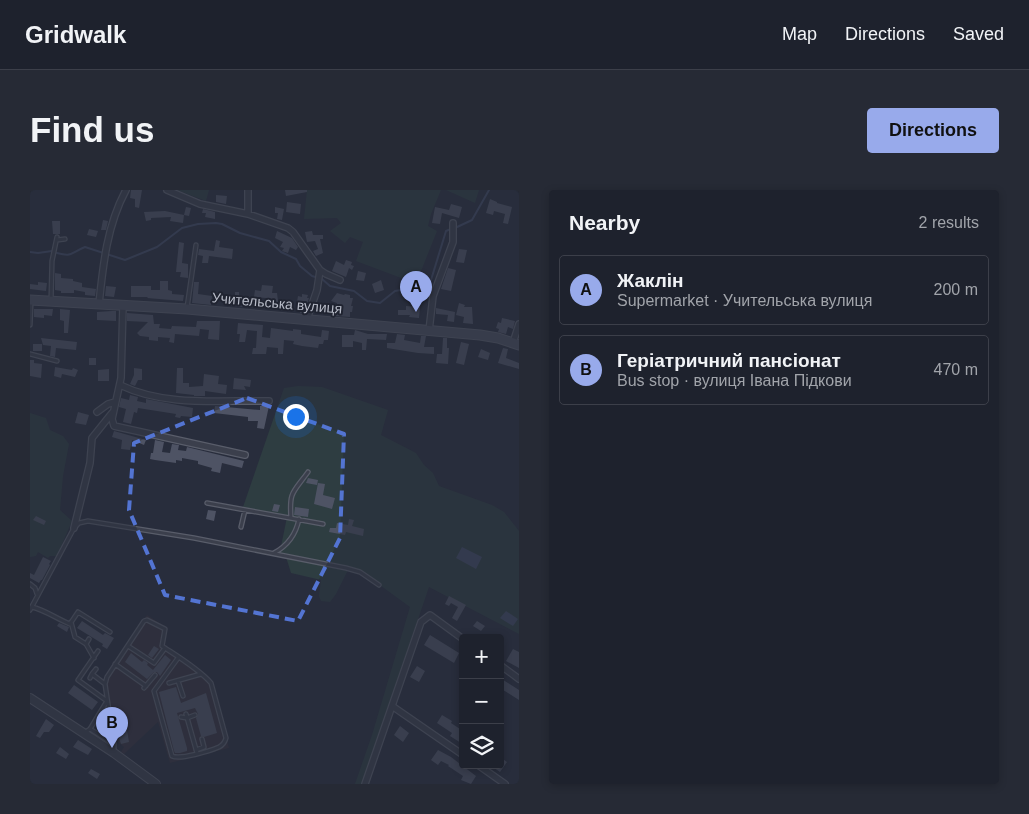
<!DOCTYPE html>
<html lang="en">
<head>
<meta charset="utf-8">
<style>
	:root { --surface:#1e222d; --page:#262a35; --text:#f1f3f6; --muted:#a1a4aa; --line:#3c3f49; --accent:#98aaeb }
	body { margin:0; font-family:Arial,sans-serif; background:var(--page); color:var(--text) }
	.controls { position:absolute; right:15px; bottom:15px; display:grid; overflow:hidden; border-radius:5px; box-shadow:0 2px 8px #0003 }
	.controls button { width:45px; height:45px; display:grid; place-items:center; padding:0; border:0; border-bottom:1px solid var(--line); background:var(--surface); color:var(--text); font:25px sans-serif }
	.you { position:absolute; left:265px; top:226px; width:18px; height:18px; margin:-12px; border:4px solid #fff; border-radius:50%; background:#1a73e8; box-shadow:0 0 0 8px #1a73e833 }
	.badge { display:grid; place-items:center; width:32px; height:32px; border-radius:50%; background:var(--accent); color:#111; font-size:16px; font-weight:700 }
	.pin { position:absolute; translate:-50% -41px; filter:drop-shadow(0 1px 2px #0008) }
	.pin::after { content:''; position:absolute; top:26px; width:18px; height:15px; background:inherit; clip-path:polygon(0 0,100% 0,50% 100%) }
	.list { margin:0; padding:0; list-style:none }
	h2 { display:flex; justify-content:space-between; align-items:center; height:65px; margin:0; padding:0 20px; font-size:21px }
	h2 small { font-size:16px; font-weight:400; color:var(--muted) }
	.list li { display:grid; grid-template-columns:32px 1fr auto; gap:15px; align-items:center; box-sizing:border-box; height:70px; margin:0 10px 10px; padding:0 10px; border:1px solid var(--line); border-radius:5px }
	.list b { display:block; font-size:19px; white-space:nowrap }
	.list p { margin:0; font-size:16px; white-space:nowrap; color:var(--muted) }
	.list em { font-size:16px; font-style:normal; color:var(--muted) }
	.icon { flex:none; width:28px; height:28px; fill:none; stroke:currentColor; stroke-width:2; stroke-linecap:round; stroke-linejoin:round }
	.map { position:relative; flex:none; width:489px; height:594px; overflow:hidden; border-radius:5px }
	header { display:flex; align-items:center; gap:30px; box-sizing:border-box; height:70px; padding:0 25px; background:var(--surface); border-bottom:1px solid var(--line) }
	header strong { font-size:24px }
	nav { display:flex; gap:28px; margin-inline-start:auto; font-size:18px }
	.intro { display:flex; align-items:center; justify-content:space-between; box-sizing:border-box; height:120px; padding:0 30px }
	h1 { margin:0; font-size:35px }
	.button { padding:12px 22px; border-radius:5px; background:var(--accent); color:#111; font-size:18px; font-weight:700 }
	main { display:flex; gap:30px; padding:0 30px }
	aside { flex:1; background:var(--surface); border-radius:5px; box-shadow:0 2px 8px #0003 }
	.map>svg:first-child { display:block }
</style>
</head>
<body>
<header>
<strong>Gridwalk</strong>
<nav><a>Map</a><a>Directions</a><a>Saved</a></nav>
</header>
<div class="intro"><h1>Find us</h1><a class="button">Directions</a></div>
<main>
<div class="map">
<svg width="489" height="594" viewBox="0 0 489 594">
	<rect width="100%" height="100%" fill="#282d3c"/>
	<path fill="#36323e" d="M117,425L137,438L135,455L181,490L199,558L140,573L128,532L94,564L91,562L94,557L85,549L76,485Z"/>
	<path fill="#2e3d41" d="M147,0H179L176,11Z
		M277,0H411L401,24L398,36L407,41L387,91L382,92L326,71L333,52L320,47L315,53L300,41L311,33L307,28L274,29Z
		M416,0H449L445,13Z
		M268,196L292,197L358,220L351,245L386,263L394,275L403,283L409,296L462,315L474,322L489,341V444L399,397L332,594H325L342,545L380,417L332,382L318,380L306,404L300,412L291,411L289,406L291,390L261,383L256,367L249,366L257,327L213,317L254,198Z
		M0,223L16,228L20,240L33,246L39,254L33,286L30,320L42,331L27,366H20L18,368L8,362L6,366L0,367Z"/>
	<path fill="#414a64" d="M432,357L452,367L446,379L426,368Z
		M476,421L488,429L483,436L470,428Z"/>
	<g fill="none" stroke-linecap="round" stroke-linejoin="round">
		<path stroke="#414a64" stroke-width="2" d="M425,38L442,30L459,0
			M0,62L8,63L22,61
			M24,62C43,68 40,63 55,57L95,70L127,57L152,38L168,34L186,33L192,34L210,43L239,51L251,62L266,69L270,76L282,86L292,89L300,96L324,101L337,111L350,113L365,101L371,100H380L387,103L396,97L401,90L416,41L421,39"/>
	</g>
	<path fill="#4e5364" d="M101,0H112L109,18L105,17V9L100,8Z
		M255,0H277V2L256,6Z
		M186,5L197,6L196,14L186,12Z
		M460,9L467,12V13L482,17L478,34L473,33L475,24L464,21L463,25L456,23Z
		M257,12L271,14L270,24L256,22Z
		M421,14L432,17L429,28L412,23L410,34L402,33L405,17L419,20Z
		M156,17L161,18L159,26L154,25L153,33L140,31L141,27L121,28V30L116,31L114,22L135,21L154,25Z
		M245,17L254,19L252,30L247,29L248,23H245Z
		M173,19L185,22V29L175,27L176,23H172Z
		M73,30L78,31L76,40H71Z
		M22,31H30V44H23Z
		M59,39L68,41L66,47L57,45Z
		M247,41L262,48L268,57L266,60L260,57L258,63L252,61L254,58L250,57L253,52L245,48Z
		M282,41L283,45H293V49H290L293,63L286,66L283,61L288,59L285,51L277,52L275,42Z
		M186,50L190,51L189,57L203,59L202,69L179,66L178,73H172L173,66L168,65L169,59L184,61Z
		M149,52L154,53L152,73L158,74V88L150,87L151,82H146Z
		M429,59L437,60L434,73L426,72Z
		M316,70L322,72L321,75L324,76L322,80L319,78L316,87L302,81L306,71L314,75Z
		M418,78L426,80L421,101L411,99Z
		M328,81L336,83L334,91L326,90Z
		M25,83L31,84V88L43,89V91L52,93V97L66,99L65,106L55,105V102L44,100V103H31V101L25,100Z
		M351,90L354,100L345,103L342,94Z
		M130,91H138V100L142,101V104L154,105L153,111L117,108L118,107H101V96H121V100H130Z
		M8,92L17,93L16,101L0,99V94L8,95Z
		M164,92H169L168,104L182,106L181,115L162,113Z
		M232,95L243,96L242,103H247L249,119H237L236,108L224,107L225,100L231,101Z
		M76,96L86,97L84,107L75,106Z
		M205,102H209V111H214L213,117L197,115L198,106L205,107Z
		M307,103L314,105L315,104L320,105V108H323L321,116H323L322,122H320V127L306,126L307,113L301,111Z
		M272,104L278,105L277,108H279L274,123H270L273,113L267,112L268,106L272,107Z
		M429,113L435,115L434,117H442L443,134L433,133L434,127L426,125Z
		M376,116L390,117L389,128L379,127L380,125H368V120H376Z
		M406,118L425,122L424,132L417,131L418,125L406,124Z
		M4,119H23L22,126L14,125V128L4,127Z
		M30,119L40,120L38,143H34V131L30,130Z
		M82,121H86V131L67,130V122Z
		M97,123L123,125L124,134H130L129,138L141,139L142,136L166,137L167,131H190L189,150L178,149L179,140L170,139L169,146L145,144L144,153L139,152L140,148L128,147V151L119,150V147L110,146L107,143L118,132L97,131Z
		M472,128L485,131L483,139L478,137L476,144L468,142L469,139L466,138L468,132L471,133Z
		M208,133L233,135L232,147L240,148L241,138L263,141V139L271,140V144L291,147L292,140L299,141L298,150H294L293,154H289L288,158L272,156L263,154L264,151L254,150L253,164H248V158L237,157L236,164H222L223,158H226L227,141L217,140L215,152H209L210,144H207Z
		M325,140L338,144H357L356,150L337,149L336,160H332V153L323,151V157H312V145H324Z
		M367,144L375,145L374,150L390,153L391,146H396L394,157H404V164L388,163L357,158V153H365Z
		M11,148L47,152L46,160L26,158L25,167L20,166L21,156L13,155Z
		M413,148H417V158H419L418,174L406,173L407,164H412Z
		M431,152L439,154L434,175L426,173Z
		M3,154H12V161H3Z
		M473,158L478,159L476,168L489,173V179L468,173Z
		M451,159L460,163L458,170L448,167Z
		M59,168H66V175H59Z
		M0,170H4V173L12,174L11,188L0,186Z
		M25,177L42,180L43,178L48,180L45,187L32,184L31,188L24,186Z
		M104,178L112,179V190H108L105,196L100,194L104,185Z
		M147,178H153V193H159V197L173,196L174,184L189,186L188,194L197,195L196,204L175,201V206H164V205L146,203Z
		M79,179V191H68V180Z
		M204,188L221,190L220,197L214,196L216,200L203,199Z
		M100,205L108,207L107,211L116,213V209L163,218L162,227L151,226L150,228L145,227L146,224L108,218L107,223L104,222L101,234L93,232L96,219L89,217L91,208L99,210Z
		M185,216L230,220V216H239L234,239L227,238L228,231H218V227L184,223Z
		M48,222L59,225L56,235L45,233Z
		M84,241L116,250L114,255L102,250L100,260L91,259L92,250L82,247Z
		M125,250L134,252L132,262L140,263L142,254L149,255L148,260L156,261L157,257L214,271L212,278L192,273L190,283L181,281L182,278L168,274V271L152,268V271L146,270V273L125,270L120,269L121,263H123Z
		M278,288L288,290L287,295L276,293Z
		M288,293L295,294L293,305L305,308L302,319L284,314Z
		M244,314L250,315L248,322L242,321Z
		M265,317L279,319L278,327L264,325Z
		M178,320L186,321L184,331L176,329Z
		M6,326L16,331L14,335L3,330Z
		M319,329L324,330L322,336L334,339L333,346L316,342L315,345L299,342L300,338H306L307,333L318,335Z
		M13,367L21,371L19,374L20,375L12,390H11L9,393L0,388V383L4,385Z
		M419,406L436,415L427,431L422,428L428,417L421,413L419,416L415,414Z
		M52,431L73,445L75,443L84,448L77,459L72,456L73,454L47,438Z
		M447,431L455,436L451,441L443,436Z
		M29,433L39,437L37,442L27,436Z
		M400,445L429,463L424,473L394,455Z
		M124,456L129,459L122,468L118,465Z
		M483,459L489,462V478L476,471Z
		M101,463L112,472L114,470L118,473L117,475L123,480L135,465L141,470L130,486L127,482H124L117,489L95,472Z
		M387,476L395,481L389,492L380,487Z
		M470,488L489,500V510L470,498Z
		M44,495L68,512L62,520L38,503Z
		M146,497L151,513L176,503L187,543L174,547L171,546L166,528L168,524L165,518L147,523L157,558V561L150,563H145L144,561L129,502Z
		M412,525L422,531L421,533L433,541V550L431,553L420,546L422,543L407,533Z
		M16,529L24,535L19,542H14L10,548L6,546Z
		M370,536L379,543L373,552L364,545Z
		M97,540L99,552L91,554L87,542Z
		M48,550L62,559L58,565L43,557Z
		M30,557L39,564L36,569L26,563Z
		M408,560L421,567L446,586L441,594L431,590L433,586L418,576L419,575L411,571L408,575L401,570Z
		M470,567L477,572L470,582L460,575H470Z
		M61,579L70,584L67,589L58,583Z"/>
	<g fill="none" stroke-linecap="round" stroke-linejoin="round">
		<g stroke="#595d6a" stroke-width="5.5">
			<path id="service" d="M27,50L35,49
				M21,111L22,71L27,47
				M157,118L166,55
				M0,135L1,111
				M0,164L27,171
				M177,313L293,334
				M261,328C259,301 263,303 278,282
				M211,337L215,320
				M244,363C257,356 266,344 269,329
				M0,394L5,398L7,404
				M2,417C15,420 27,429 40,434L48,422L80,442
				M0,420L44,338L49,333L58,331L164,348L316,378L330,382L349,395
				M41,432L45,447L56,454L64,468
				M56,454L59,449
				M98,456L124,473L135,458
				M85,474L116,496
				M62,484L66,479
				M60,488L62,484L75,494
				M148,491L153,506
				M139,493L171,484
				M114,498L125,485
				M156,524L167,563
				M151,527L157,528L165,525
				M60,539L77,511L48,490L68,461
				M54,543L60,539L84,554V563
				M84,554L75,494L77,487L114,431L117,430L135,439L132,456C147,466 169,479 181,493L196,548C195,552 193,555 189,557C180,561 150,570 142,566L124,501L148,468
				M166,560L174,557L172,549"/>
		</g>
		<g stroke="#595d6a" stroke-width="8">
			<path id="minor" d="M137,0L170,14L218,24L258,38L263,42L290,80L287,100L277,129
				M218,0V24
				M290,80L296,84L310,90
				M69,114C73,75 77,35 96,0
				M93,115L91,188L82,229L84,236L215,265
				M399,141L403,106L423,52V33
				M483,153L489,134
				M90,195C136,217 189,210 239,211
				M67,222L78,214L85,212
				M44,338L60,273L62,248L82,223
				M470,475L489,489
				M362,516L433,565
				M448,575L475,594
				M335,594L391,432L400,425L433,449"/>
		</g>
		<g stroke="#595d6a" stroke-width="10">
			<path id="tertiary" d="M0,508L84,563L126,594"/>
		</g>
		<g stroke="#595d6a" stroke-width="11">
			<path id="secondary" d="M0,110L157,119L450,145L468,148L489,155"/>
		</g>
		<use href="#service" stroke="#3b3f4c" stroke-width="3"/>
		<use href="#minor" stroke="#3b3f4c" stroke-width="5.5"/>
		<use href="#tertiary" stroke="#3b3f4c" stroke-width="8"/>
		<use href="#secondary" stroke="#4a4e5e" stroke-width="9"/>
	</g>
	<path d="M0 0H489V594H0ZM217,208L314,244L310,348L268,431L135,405L99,320L104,253Z" fill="#282d3c" fill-opacity=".55" fill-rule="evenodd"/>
	<path fill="none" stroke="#5374d2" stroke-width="4" stroke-dasharray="10 6" stroke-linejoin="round" d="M217,208L314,244L310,348L268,431L135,405L99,320L104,253Z"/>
	<g text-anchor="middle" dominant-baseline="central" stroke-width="4" stroke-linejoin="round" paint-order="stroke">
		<g font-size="14" fill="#b7bbc7" stroke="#202431">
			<text transform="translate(247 113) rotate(5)">Учительська вулиця</text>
		</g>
	</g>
</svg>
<div class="controls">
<button>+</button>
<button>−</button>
<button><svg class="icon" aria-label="layers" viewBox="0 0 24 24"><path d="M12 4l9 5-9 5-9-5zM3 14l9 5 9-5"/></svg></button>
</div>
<div class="you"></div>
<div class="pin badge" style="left:386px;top:122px">A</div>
<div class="pin badge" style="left:82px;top:558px">B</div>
</div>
<aside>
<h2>Nearby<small>2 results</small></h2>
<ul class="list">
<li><span class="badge">A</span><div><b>Жаклін</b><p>Supermarket · Учительська вулиця</p></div><em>200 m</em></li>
<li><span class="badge">B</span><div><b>Геріатричний пансіонат</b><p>Bus stop · вулиця Івана Підкови</p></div><em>470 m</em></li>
</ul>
</aside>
</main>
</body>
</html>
